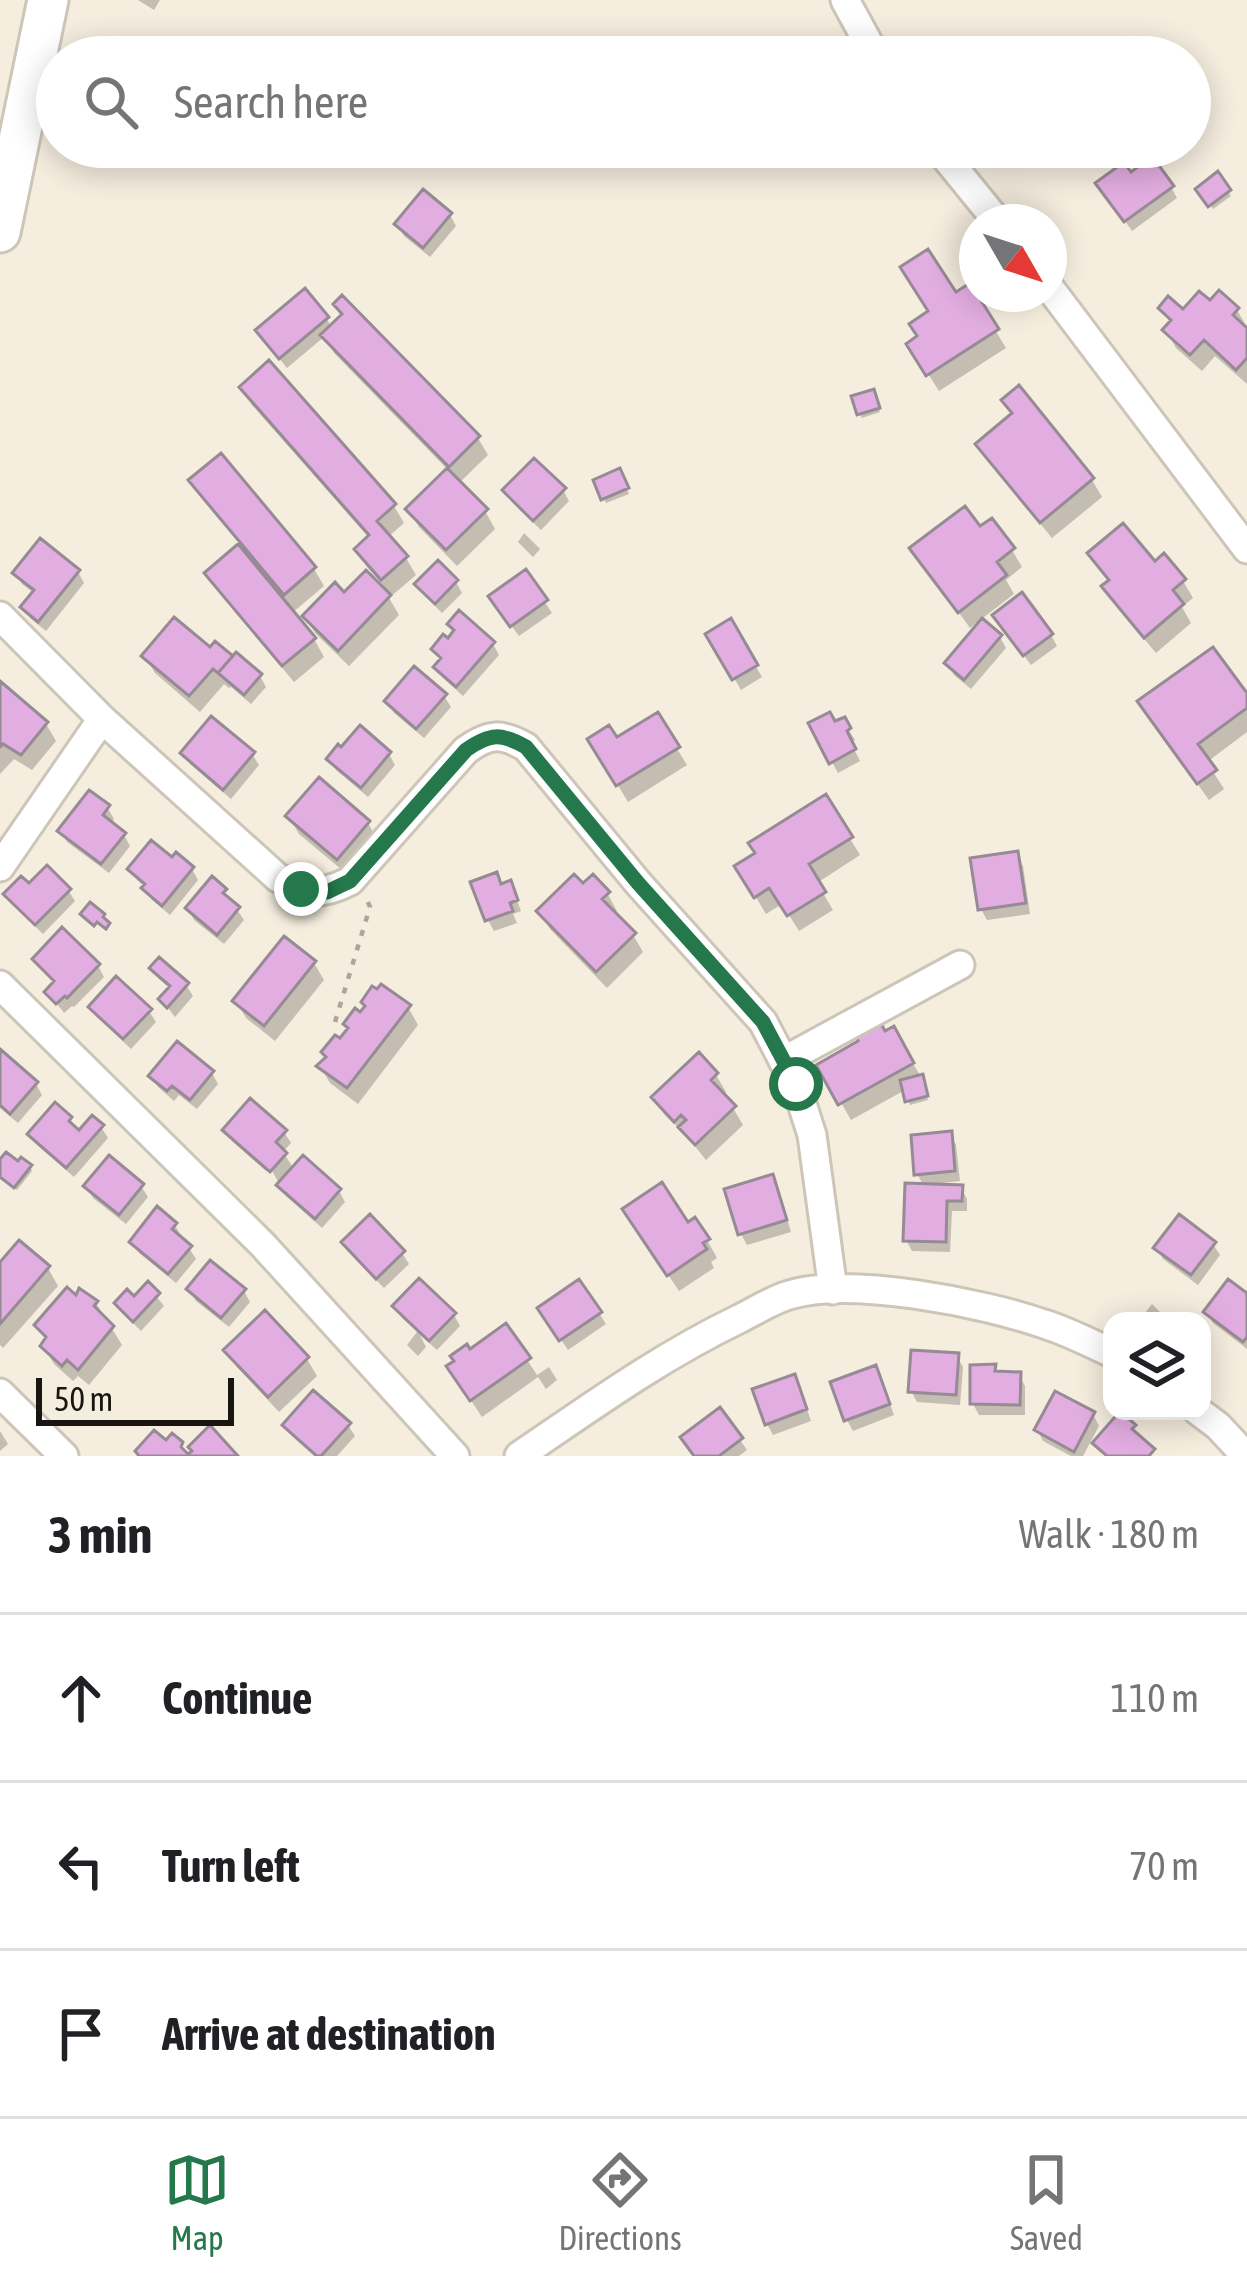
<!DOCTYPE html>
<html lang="en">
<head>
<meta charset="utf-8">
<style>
	:root { --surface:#fff; --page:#f2f2f2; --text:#202124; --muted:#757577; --line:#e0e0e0; --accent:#24784b }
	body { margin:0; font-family:"Asap Condensed",sans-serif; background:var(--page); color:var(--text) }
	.controls { position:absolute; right:36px; bottom:36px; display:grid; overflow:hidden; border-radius:24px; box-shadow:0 6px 30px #0003 }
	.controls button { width:108px; height:108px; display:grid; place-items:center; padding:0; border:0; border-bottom:3px solid var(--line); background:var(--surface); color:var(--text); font:60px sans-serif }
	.compass { position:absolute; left:959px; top:204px; width:108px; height:108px; border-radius:50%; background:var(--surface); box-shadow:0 6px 30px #0003; rotate:129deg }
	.scale { position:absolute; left:36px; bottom:30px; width:198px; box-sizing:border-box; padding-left:12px; border:6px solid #191611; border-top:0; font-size:33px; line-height:42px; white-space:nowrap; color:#191611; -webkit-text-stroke:9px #f5edde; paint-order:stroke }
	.stop { position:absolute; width:36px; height:36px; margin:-27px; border:9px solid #24784b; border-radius:50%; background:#fff }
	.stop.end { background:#24784b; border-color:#fff; box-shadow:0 3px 12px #0008 }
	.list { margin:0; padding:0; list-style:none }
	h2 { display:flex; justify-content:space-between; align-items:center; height:156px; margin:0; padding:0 48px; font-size:51px }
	h2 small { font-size:39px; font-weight:400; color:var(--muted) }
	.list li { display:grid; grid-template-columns:78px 1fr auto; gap:36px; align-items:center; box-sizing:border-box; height:168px; padding:0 48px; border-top:3px solid var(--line) }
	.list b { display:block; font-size:45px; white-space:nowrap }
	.list em { font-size:39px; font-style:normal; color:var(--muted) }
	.icon { flex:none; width:66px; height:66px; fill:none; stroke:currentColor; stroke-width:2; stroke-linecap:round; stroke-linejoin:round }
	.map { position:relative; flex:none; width:1247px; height:1456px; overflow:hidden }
	.search { position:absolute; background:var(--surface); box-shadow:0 6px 30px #0003; left:36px; right:36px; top:36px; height:132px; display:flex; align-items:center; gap:30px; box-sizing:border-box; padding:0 42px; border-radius:66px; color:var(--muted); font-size:45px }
	.sheet { height:660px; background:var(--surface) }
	nav { display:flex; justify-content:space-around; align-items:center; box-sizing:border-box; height:168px; border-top:3px solid var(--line); background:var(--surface); font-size:33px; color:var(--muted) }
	nav a { display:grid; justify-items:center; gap:6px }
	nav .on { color:var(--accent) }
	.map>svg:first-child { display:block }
</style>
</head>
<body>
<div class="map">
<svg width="1247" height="1456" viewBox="0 0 1247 1456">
	<rect width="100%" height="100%" fill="#f5edde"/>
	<path fill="#0003" d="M138,0H160L154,10Z
		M1130,176L1171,187L1177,198L1132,231L1106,194Z
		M1218,176L1231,196L1213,209L1199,189Z
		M450,215L456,226L430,257L404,236L398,225Z
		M969,287L1006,348L939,391L910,345L921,338L955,296Z
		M1210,304L1237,310L1247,327L1245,329L1247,332V384L1215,356L1202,371L1176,348L1166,330L1171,325L1162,308L1183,314Z
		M336,305L478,438L488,455L458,484L485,511L495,529L457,566L419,527L409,510L449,471L334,353L324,337L287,368L265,341L327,319L332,328L343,317Z
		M242,388L394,506L404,523L388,537L406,558L416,575L389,598L399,615L349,666L315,633L305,616L344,597L379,588L383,585L367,567L357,550L370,539L252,405Z
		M875,396L880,412L862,418L860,414Z
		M979,444L1092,480L1102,497L1052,538L989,461Z
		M619,472L629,494L606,503L596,482Z
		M192,481L314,569L324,586L292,613L314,639L324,657L294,682L218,591L208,574L242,545L202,498Z
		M563,490L569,501L541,530L512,502L506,491Z
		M979,531L1012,550L1022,567L1006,580L1014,594L970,628L913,549Z
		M524,533L540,549L533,557L518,542Z
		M1091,554L1154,566L1183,581L1193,598L1182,607L1191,623L1156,653L1115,604L1105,587L1110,583Z
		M438,564L456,582L462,593L442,613L424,595L418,584Z
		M78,572L84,583L46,631L30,618L24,607L35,594L22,584L16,573Z
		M526,573L552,613L519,636L498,608Z
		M730,622L762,677L741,690L709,635Z
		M451,625L493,644L499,655L463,696L443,678L437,667L442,662L434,649L448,642L455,633Z
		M1003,627L1051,635L1057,646L1031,665Z
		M1000,637L1006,648L971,689L954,675L948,664Z
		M210,651L260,676L266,687L251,704L231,687L229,688L224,684L200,712L155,673L145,656Z
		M0,685L46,724L56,741L32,770L14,759L0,774Z
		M444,696L451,707L424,738L394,713L387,702Z
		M1247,698V732L1207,762L1224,789L1209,800L1151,719Z
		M657,716L687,765L628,802L591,740L616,741Z
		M843,721L855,740L851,743L860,761L838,773L812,725H834Z
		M183,753L252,754L259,765L231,799L190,764Z
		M389,754L395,765L368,797L336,770L329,759Z
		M825,798L860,855L817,883L833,910L799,931L782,904L766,914L738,867Z
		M107,807L114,819L110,824L124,835L130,846L109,873L67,842L61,831Z
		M289,817L368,823L378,841L348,875L299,834Z
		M1017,855L1023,866L1030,914L987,920L981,909Z
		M172,862L192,869L198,880L170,915L151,899L145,887L137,880L130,869Z
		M502,887L515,895L521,911L513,914L517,923L494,931L488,920Z
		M29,888L68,890L75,901L43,934L13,905L7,894Z
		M583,888L607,893L617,911L613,915L633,935L643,952L607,988L550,929L540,912Z
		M224,891L244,920L224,944L194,920L188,908Z
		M35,960L98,966L104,977L74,1007L72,1006L64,1013L48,992L56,984L42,970Z
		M314,963L324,980L275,1041L246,1018L236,1001Z
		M153,968L186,985L193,996L175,1017L161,999L171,989L159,979Z
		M91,1007L149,1011L156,1022L131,1049L98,1018Z
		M408,1007L418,1025L358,1104L330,1083L320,1066L361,1016Z
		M893,1030L924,1082L928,1100L910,1105L905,1090L851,1120L820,1066Z
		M0,1053L36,1084L42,1095L18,1123L0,1108Z
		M212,1073L218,1084L197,1109L179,1095L174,1101L158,1087L151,1076Z
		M716,1075L726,1092L722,1096L733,1108L743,1125L706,1160L687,1136L665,1115L655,1098Z
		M70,1119L79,1135L101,1127L108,1138L74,1177L37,1145L31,1134Z
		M226,1130L284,1132L291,1143L283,1152L294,1169L339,1191L345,1202L322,1228L286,1196L265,1158L260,1161L266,1171L232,1141Z
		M950,1134L956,1145L960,1181L942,1183V1187L961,1188L967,1199V1211H952L950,1252L912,1251L906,1240L924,1186L917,1174Z
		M0,1164L30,1167L32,1171L17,1190L0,1177Z
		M772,1178L778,1189L791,1232L747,1245L741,1234Z
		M141,1186L148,1197L126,1224L93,1198L87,1187Z
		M175,1225L181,1236L179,1239L189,1248L196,1259L176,1283L139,1253L132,1242Z
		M688,1226L707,1240L717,1258L711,1262L714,1268L679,1291L636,1227Z
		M345,1243L402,1253L409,1264L384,1288L351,1254Z
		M1213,1244L1220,1255L1198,1285L1163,1259L1157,1248Z
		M0,1266L48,1268L58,1286L3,1348L0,1345Z
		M148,1286L164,1306L141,1331L124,1314L117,1304L134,1300Z
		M190,1290L244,1291L250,1302L229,1327L196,1301Z
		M1247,1297V1349L1213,1323L1206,1312Z
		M77,1300L96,1303L122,1345L89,1385L78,1376L73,1381L54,1364L43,1346L47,1342L37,1325Z
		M1152,1304L1165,1317L1161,1321H1153L1145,1313Z
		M396,1307L454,1315L460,1326L437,1350L420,1335L426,1347L418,1356L407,1345L417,1332L402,1318Z
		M599,1313L606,1324L568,1350L547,1319Z
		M265,1315L307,1359L317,1376L279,1412L237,1367L227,1350Z
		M506,1328L537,1375L549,1367L557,1380L546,1389L538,1377L482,1417L460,1384L470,1353Z
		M957,1356L963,1367L960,1405L917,1402L911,1391Z
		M994,1367L998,1375H1019L1025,1386V1415H979L973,1404Z
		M881,1380L894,1415L853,1431L847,1420Z
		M800,1389L811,1421L773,1435L767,1424Z
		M1093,1414L1099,1426L1083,1456H1071L1043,1441L1037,1430Z
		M285,1425H348L355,1436L337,1456H314L292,1436Z
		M0,1431L8,1444L0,1451Z
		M740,1440L747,1450L739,1456H696L690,1448Z"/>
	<path fill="#e2ade0" stroke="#968a95" stroke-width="3" d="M1152,156L1174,186L1124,222L1095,183L1124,162L1131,172Z
		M1218,171L1231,190L1208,207L1195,189Z
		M423,189L452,213L423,248L394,224Z
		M928,249L956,292L970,283L999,329L926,376L906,344L917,336L909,324L928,311L900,267Z
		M305,288L329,317L279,359L255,330Z
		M1219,290L1239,308L1233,315L1247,328V358L1236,370L1204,340L1190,355L1162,330L1171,320L1158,308L1168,296L1183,309L1199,291L1210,300Z
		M342,295L480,436L449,467L320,335L342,314L333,304Z
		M269,360L396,504L377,521L408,556L381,580L354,549L369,535L239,387Z
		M1019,385L1094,478L1040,523L975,444L1012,413L1001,400Z
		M874,389L880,408L857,415L851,396Z
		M221,453L316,567L284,595L188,480Z
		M534,458L566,488L533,521L502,490Z
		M447,468L488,509L446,550L405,509Z
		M620,468L629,488L601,500L593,480Z
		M965,506L980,526L992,518L1015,548L997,562L1007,575L958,613L909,548Z
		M1123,523L1155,561L1164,553L1186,579L1173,590L1184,604L1144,638L1101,586L1109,580L1087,553Z
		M40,538L80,570L38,622L20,607L34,590L12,573Z
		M238,544L316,638L282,666L204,573Z
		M438,560L458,580L435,604L414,584Z
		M526,569L548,600L510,627L488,596Z
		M366,570L391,595L338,651L302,616L335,582L344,592Z
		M1022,592L1053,634L1023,656L992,615Z
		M459,610L495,642L456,687L433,667L441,658L431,649L443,634L448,638L454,630L447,624Z
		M174,617L210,647L215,641L233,656L218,673L213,669L189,696L141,656Z
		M731,618L758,665L732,680L705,634Z
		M982,618L1002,635L964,680L944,663Z
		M1213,647L1247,693V708L1198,744L1217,770L1197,784L1137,701Z
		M236,652L262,674L244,695L218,673Z
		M414,666L447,694L416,729L384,701Z
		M0,681L48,722L21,755L3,744L0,747Z
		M658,712L680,747L616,786L587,739L609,725L617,737Z
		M830,712L835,721L845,717L851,728L847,731L856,749L829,764L808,723Z
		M211,716L255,752L223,790L180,753Z
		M360,725L391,752L361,788L326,759L338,744L341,747Z
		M319,777L370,821L337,860L285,816Z
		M89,790L110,805L103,815L126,833L101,864L57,831Z
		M826,794L853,837L809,864L826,892L787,916L769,888L754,898L734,866L755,853L748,843Z
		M151,840L172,857L176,852L194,867L162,906L141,888L145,884L127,869Z
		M1018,851L1026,903L978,910L970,858Z
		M47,865L71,889L35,925L3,894L21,876L29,883Z
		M497,872L501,884L511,880L518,900L510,903L513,911L485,921L470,882Z
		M574,874L583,883L593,874L610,892L602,899L636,933L596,972L536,911Z
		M212,876L227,889L223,893L240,907L217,935L185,908Z
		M90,902L105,914L103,917L110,923L106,929L97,922L94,926L80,914Z
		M62,927L100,964L67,998L65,996L56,1004L44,992L54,981L32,959Z
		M284,936L316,961L264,1026L232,1001Z
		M159,957L189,983L167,1008L158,999L170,986L149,968Z
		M116,976L152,1009L123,1039L88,1007Z
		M381,984L411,1005L347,1088L316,1066L326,1057L321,1052L335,1035L340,1038L348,1028L343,1024L355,1008L360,1012L365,1006L361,1002L372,986L377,989Z
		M878,1018L885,1031L894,1026L914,1063L838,1105L816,1065L858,1041L853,1032Z
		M177,1041L214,1071L190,1100L172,1086L167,1091L148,1076Z
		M0,1049L38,1082L10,1114L0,1105Z
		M699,1052L718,1073L711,1080L736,1106L695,1145L678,1127L686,1120L681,1115L674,1122L651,1097Z
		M923,1074L928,1096L905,1102L900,1080Z
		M250,1098L287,1130L276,1142L287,1153L270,1172L222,1130Z
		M55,1102L72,1117L69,1121L79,1130L92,1115L104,1125L66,1168L27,1134Z
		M952,1131L955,1171L914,1175L911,1135Z
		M6,1152L18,1161L21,1157L32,1165L14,1188L0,1177V1159Z
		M109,1155L144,1184L119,1215L83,1186Z
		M303,1155L341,1189L315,1219L276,1185Z
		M773,1174L787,1220L738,1235L724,1189Z
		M662,1182L688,1222L695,1217L710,1239L703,1243L707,1249L667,1276L622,1209Z
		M905,1183L963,1185L962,1201H947L946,1242L903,1241Z
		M157,1206L177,1223L172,1229L192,1246L168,1274L129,1242Z
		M370,1214L405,1251L376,1279L341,1242Z
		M1179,1214L1216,1242L1191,1275L1153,1248Z
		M19,1240L50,1266L0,1324V1262Z
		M210,1260L246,1289L221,1318L186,1289Z
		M419,1278L456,1313L429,1341L392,1306Z
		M579,1279L602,1312L559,1341L537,1308Z
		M1228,1279L1247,1293V1337L1243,1342L1203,1312Z
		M148,1281L160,1293L133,1322L114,1303L127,1289L134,1296Z
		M67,1287L76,1295L79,1288L98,1301L94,1306L114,1326L78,1370L67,1360L62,1366L40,1346L46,1337L34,1325Z
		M265,1310L309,1357L268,1397L223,1350Z
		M506,1323L531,1358L470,1401L446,1366L454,1361L450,1356L467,1344L470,1349Z
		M911,1350L959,1353L956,1395L908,1392Z
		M996,1364L995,1371L1021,1372L1020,1405L970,1404V1365Z
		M876,1365L890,1404L844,1421L830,1382Z
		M795,1374L807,1409L765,1425L752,1389Z
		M313,1390L351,1423L321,1456H317L282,1425Z
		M1055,1391L1095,1412L1074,1452L1034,1430Z
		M720,1407L743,1438L719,1456H694L680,1437Z
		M1120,1411L1136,1425L1132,1429L1155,1449L1149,1456H1107L1092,1443Z
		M210,1425L238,1456H139L135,1451L154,1430L166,1440L172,1433L183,1442L181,1447L188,1454L192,1451L188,1447Z"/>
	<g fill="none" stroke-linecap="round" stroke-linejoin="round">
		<g stroke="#cdc5b7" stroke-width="33">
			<path id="street" d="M845,0L876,57
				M937,147L998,222
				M1049,287L1247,549
				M0,616L102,719L278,878C309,892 319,897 350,881L466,750C490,733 501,733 526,747L638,883L763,1022L796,1085L812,1135L833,1290
				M0,867L102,719
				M0,985L263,1245L455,1456
				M783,1061L960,965
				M0,1393L64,1456
				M1198,1411L1218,1426L1246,1456
				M519,1456C591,1407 660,1357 739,1319C755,1311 772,1300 789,1295C849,1276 984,1303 1044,1324C1067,1331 1090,1343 1112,1353"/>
		</g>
		<g stroke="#cdc5b7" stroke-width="45">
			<path id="secondary" d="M0,232L48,0"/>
		</g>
		<path stroke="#aca69a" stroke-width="4.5" stroke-dasharray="6 9" stroke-linecap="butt" d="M335,1022L370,907L368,902"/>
		<use href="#street" stroke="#fff" stroke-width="27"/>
		<use href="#secondary" stroke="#fff" stroke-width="39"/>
	</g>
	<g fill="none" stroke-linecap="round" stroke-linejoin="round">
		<path stroke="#24784b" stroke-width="15" d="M301,889L327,892L350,881L466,750C490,733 501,733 526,747L638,883L763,1022L796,1084"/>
	</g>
</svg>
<div class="controls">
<button><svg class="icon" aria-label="layers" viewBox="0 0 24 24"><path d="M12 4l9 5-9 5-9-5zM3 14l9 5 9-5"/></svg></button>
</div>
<svg class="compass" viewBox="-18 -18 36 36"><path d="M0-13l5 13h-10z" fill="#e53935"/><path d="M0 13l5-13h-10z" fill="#757577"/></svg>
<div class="scale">50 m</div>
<div class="stop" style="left:796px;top:1084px"></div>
<div class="stop end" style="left:301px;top:889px"></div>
<div class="search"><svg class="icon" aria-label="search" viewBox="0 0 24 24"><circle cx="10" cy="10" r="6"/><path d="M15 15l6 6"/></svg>Search here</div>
</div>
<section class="sheet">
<h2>3 min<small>Walk · 180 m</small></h2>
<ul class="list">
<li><svg class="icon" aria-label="ahead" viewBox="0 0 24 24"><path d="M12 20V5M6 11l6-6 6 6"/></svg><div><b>Continue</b></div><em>110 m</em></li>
<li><svg class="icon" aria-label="left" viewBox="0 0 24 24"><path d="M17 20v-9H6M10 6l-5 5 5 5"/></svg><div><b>Turn left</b></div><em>70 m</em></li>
<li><svg class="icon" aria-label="arrive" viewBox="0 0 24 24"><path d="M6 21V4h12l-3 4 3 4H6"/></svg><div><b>Arrive at destination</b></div></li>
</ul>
</section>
<nav>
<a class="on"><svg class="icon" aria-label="map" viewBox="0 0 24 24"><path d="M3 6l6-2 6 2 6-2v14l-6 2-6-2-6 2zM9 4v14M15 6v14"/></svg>Map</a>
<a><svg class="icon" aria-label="directions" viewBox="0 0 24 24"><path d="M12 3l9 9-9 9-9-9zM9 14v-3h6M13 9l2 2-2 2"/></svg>Directions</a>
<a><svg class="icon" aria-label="saved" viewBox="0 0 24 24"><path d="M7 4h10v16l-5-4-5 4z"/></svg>Saved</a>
</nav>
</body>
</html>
